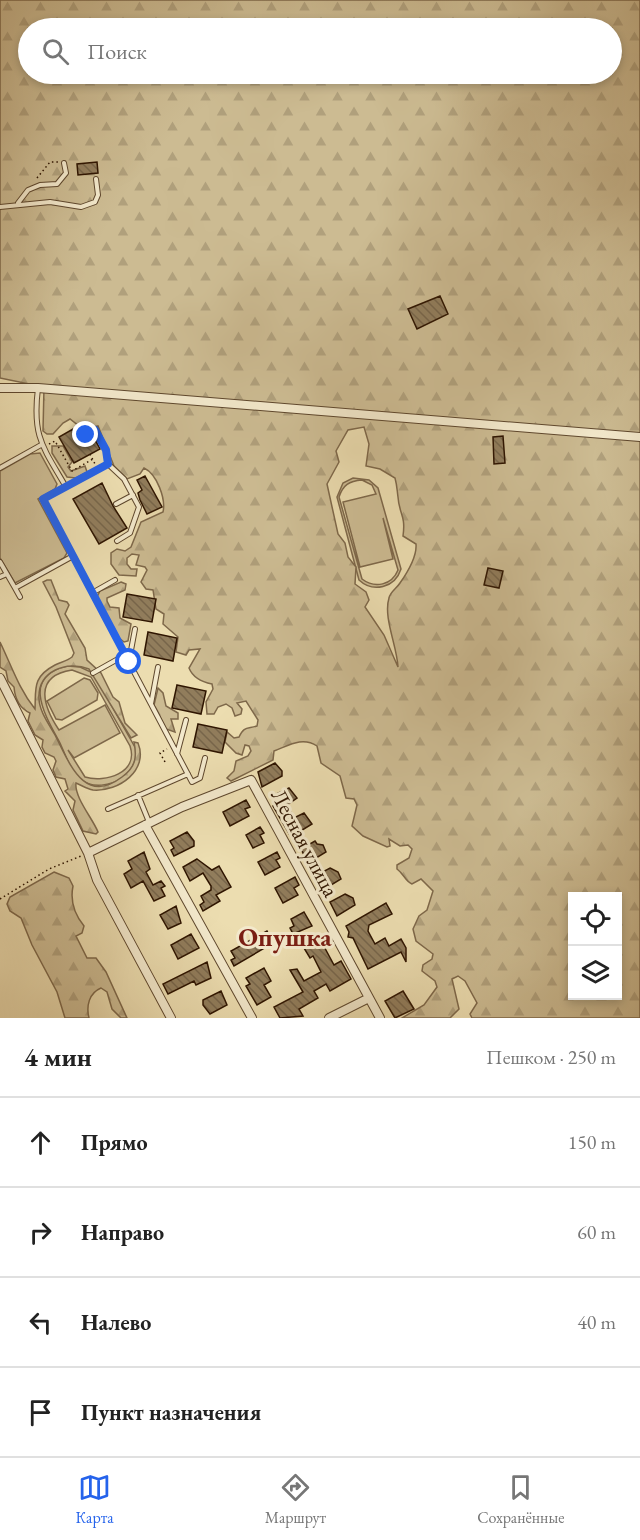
<!DOCTYPE html>
<html lang="ru">
<head>
<meta charset="utf-8">
<style>
	:root { --surface:#fff; --page:#f6f6f6; --text:#222; --muted:#767676; --line:#e0e0e0; --accent:#2563eb }
	body { margin:0; font-family:"EB Garamond",serif; background:var(--page); color:var(--text) }
	.controls { position:absolute; right:18px; bottom:18px; display:grid; overflow:hidden; border-radius:0px; box-shadow:0 3px 9px #0003 }
	.controls button { width:54px; height:54px; display:grid; place-items:center; padding:0; border:0; border-bottom:2px solid var(--line); background:var(--surface); color:var(--text); font:30px sans-serif }
	.stop { position:absolute; width:18px; height:18px; margin:-14px; border:4px solid #2563eb; border-radius:50%; background:#fff }
	.stop.end { background:#2563eb; border-color:#fff; box-shadow:0 2px 6px #0008 }
	.list { margin:0; padding:0; list-style:none }
	h2 { display:flex; justify-content:space-between; align-items:center; height:78px; margin:0; padding:0 24px; font-size:26px }
	h2 small { font-size:20px; font-weight:400; color:var(--muted) }
	.list li { display:grid; grid-template-columns:39px 1fr auto; gap:18px; align-items:center; box-sizing:border-box; height:90px; padding:0 24px; border-top:2px solid var(--line) }
	.list b { display:block; font-size:22px; white-space:nowrap }
	.list em { font-size:20px; font-style:normal; color:var(--muted) }
	.icon { flex:none; width:33px; height:33px; fill:none; stroke:currentColor; stroke-width:2; stroke-linecap:round; stroke-linejoin:round }
	.map { position:relative; flex:none; width:640px; height:1018px; overflow:hidden }
	.search { position:absolute; background:var(--surface); box-shadow:0 3px 9px #0003; left:18px; right:18px; top:18px; height:66px; display:flex; align-items:center; gap:15px; box-sizing:border-box; padding:0 21px; border-radius:33px; color:var(--muted); font-size:22px }
	.sheet { height:438px; background:var(--surface) }
	nav { display:flex; justify-content:space-around; align-items:center; box-sizing:border-box; height:84px; border-top:2px solid var(--line); background:var(--surface); font-size:16px; color:var(--muted) }
	nav a { display:grid; justify-items:center; gap:3px }
	nav .on { color:var(--accent) }
	.map>svg:first-child { display:block }
</style>
</head>
<body>
<div class="map">
<svg width="640" height="1018" viewBox="0 0 640 1018">
	<defs>
		<pattern id="forest-firs" width="22" height="20" patternUnits="userSpaceOnUse" patternTransform="scale(1.5)"><rect width="22" height="20" fill="#ccbb92"/><path d="M5 1l3.5 6h-7zM16 11l3.5 6h-7z" fill="#b0a07c"/></pattern>
		<pattern id="building-back-hatch" width="6" height="6" patternUnits="userSpaceOnUse" patternTransform="scale(1.5)"><rect width="6" height="6" fill="#917d5c"/><path d="M-1 5l2 2M0 0l6 6M5-1l2 2" fill="none" stroke="#77654a"/></pattern>
	</defs>
	<rect width="100%" height="100%" fill="#ecddb0"/>
	<filter id="stains"><feTurbulence type="fractalNoise" baseFrequency=".00333" numOctaves="4"/><feColorMatrix values="0 0 0 0 .2 0 0 0 0 .09 0 0 0 0 .02 0 0 0 .5 -.17"/></filter>
	<radialGradient id="worn" r=".72"><stop offset=".6" stop-color="#630" stop-opacity="0"/><stop offset="1" stop-color="#630" stop-opacity=".3"/></radialGradient>
	<path fill="#ccbb92" stroke="#7e684a" stroke-width="1.5" fill-rule="evenodd" d="M40,453L57,484L55,489L38,499L67,553L64,558L15,583L0,558V471L30,454Z
		M353,478L369,480L378,488L401,569C395,588 373,593 359,580L337,497L343,483ZM362,480L372,485L376,494L343,502L360,567L393,559L383,518L398,570C392,585 375,589 362,579L339,497C343,485 349,481 362,480Z
		M67,666L80,667L93,673L136,749C137,760 132,770 123,777C111,786 92,789 80,779C71,772 65,754 60,743C46,717 20,676 67,666ZM72,670L91,677L130,746C139,773 105,783 85,777L68,750L74,758L120,733L105,705L59,730C43,706 33,676 72,670Z
		M84,678L90,680L98,693L97,700L62,720L56,719L47,701Z"/>
	<path fill="url(#forest-firs)" stroke="#7e684a" stroke-width="1.5" fill-rule="evenodd" d="M0,0H640V1018H472L470,1014L477,1003L465,981L458,976L452,979L459,1009L450,1018H402L424,1005L437,987L435,981L422,971L423,965L432,959L433,954L416,941L413,929L419,916L427,910L433,891L421,879L412,884C405,881 404,874 397,869V865L409,858L412,849L408,845L400,846L389,839L390,846L387,847L363,836L352,826L357,805L354,799L346,798L340,776L321,763L317,746C302,736 288,746 274,751L273,760L231,781L227,778L234,771L236,761L248,756L251,751L249,746L245,745L242,755L236,753L225,742L227,732L234,738L239,737C244,726 247,729 257,726L258,720L246,701L237,703L242,709L241,714L235,716L232,708L226,704L218,707L214,714H207L206,702L213,689L212,684C202,682 193,678 189,668L200,649L189,650L186,655L176,652L178,637L163,624L164,614L156,609L153,590L146,589L141,582L147,570L145,567L136,565L139,555L132,554L127,558V564L131,569H137L136,576L119,575L111,564V553L117,549L125,551L131,547L141,522L163,512C166,499 157,474 144,468L140,474L127,479L114,466L98,426L84,430L70,419L63,423L53,434H47L43,431L44,387L0,378ZM28,28H612V74H28ZM364,427L369,444L366,466L380,469L395,478C397,485 397,490 398,497C399,514 406,515 403,536L416,544C417,556 407,573 400,583C397,588 390,592 389,598C383,617 397,646 398,667L384,635L365,607L369,600L366,592L355,584L356,567L348,557L345,543L338,534L327,484L339,462L336,451L348,430ZM572,897H618V996H572Z
		M52,446H63L72,462L68,467L71,471L85,466L87,472L76,478L67,477L52,453Z
		M47,580H51L59,600L67,602L69,605L65,614L85,648L87,660L101,673L113,697L119,702L125,723L137,735L131,738L89,669C67,660 38,671 39,698C39,711 49,724 55,735C69,762 84,806 122,777C136,767 137,757 134,742L138,743C149,770 119,792 93,790C87,789 81,785 76,783C74,797 93,819 98,832L96,834L83,831L73,810L75,801L65,791L68,789L65,779L56,777L53,770L56,761L54,757L45,753L42,747L43,740L35,735L28,721L30,713C19,708 15,699 14,687L8,681L6,671L0,667V642C12,667 19,689 35,709C36,689 32,677 55,665C61,662 67,661 72,657L74,653L56,607L43,582Z
		M121,582L126,584L125,590L107,598V601L110,607L119,608L120,618L131,624L128,641L124,642L118,637L97,597L100,591Z
		M158,688L163,693L166,706L178,713V719H171L175,732L166,729L154,705Z
		M54,872L69,878L73,886C70,901 74,914 84,926L82,933L76,936L87,958H96L106,972L127,1018H121L112,1009L107,992L101,988C89,993 86,1006 89,1018H65L57,992L32,945L21,918L10,911L7,904L10,897Z"/>
	<path fill="url(#building-back-hatch)" stroke="#2f1501" stroke-width="1.5" d="M97,162L98,173L78,175L77,164Z
		M440,296L448,314L417,329L408,309Z
		M73,429L80,442L93,436L100,449L74,463L59,437Z
		M503,436L505,463L494,464L493,437Z
		M145,476L162,507L147,514L140,500L138,493L142,490L137,480Z
		M102,483L113,506L127,528L99,544L73,499Z
		M488,568L503,571L499,588L484,585Z
		M127,594L156,599L152,622L123,617Z
		M148,632L177,638L173,661L144,655Z
		M177,685L206,691L201,714L172,708Z
		M198,724L227,730L222,753L193,747Z
		M275,763L282,771V776L262,787L258,772Z
		M289,788L297,798L287,805L294,818L304,813L312,824L291,837L273,806L276,804L272,796Z
		M246,800L250,807L245,809L249,816L230,826L223,812Z
		M260,827L264,833L260,835L264,843L253,848L246,835Z
		M187,832L194,841V846L174,856L171,850L174,848L170,841Z
		M315,841L317,844L323,845L326,852L308,863L301,849Z
		M144,852L150,869L146,872L153,885L161,881L165,886L161,888L165,896L154,901L143,881L131,888L124,874L132,869L128,861Z
		M277,852L280,858L276,860L280,867L265,875L258,862Z
		M197,859L212,870L219,866L231,887L216,895L220,901L203,911L200,905L204,902L201,896L211,890V886L203,873L190,881L183,867Z
		M330,868L338,872L341,879L323,890L315,876Z
		M295,877L299,885L294,888L298,895L283,903L275,888Z
		M345,894L353,898L355,905L337,916L330,902Z
		M386,903L392,914L369,925L368,931L375,944L385,938L389,946L401,939L406,948V962L401,952L368,969L353,938L348,937L349,932L346,926Z
		M176,906L181,923L168,929L160,915Z
		M304,912L312,926L293,934L290,928L294,926L291,919Z
		M267,931L271,939L266,941L268,946L234,966L231,960L235,958L231,951Z
		M191,934L199,948L178,959L171,945Z
		M320,939L334,965L341,961L351,979L330,991L326,984L314,991L318,998L299,1009L303,1016L280,1018L274,1007L303,992L290,970L297,969L304,981L321,972L313,956L310,958L304,948Z
		M207,962L211,978L196,985L194,981L168,994L163,984Z
		M264,968L271,981L264,985L271,997L257,1005L246,986L250,984L246,978Z
		M221,991L227,1005L210,1014L203,1005V1000Z
		M403,991L414,1009L395,1018L385,1001Z"/>
	<g fill="none" stroke-linecap="round" stroke-linejoin="round">
		<g stroke="#5e472d" stroke-width="6">
			<path id="service" d="M18,203L28,190L40,185L57,184L66,173L64,163
				M0,207L50,202L81,207L95,202L98,195L96,179
				M38,388C32,437 43,447 66,487
				M86,435L95,430L106,450L108,464L43,499L192,782L200,778L205,758
				M108,464L124,479L139,507L130,533L117,541
				M0,468L41,445
				M116,504L133,495
				M0,562L15,588L73,556
				M0,577L7,574
				M15,588L20,597
				M92,593L115,580
				M129,661L135,629
				M93,673L125,655
				M151,704L158,667
				M177,754L186,720
				M138,795L149,822
				M108,809L188,774"/>
		</g>
		<g stroke="#5e472d" stroke-width="10">
			<path id="minor" d="M0,388H38L640,437
				M0,678L88,853L97,880L171,1018
				M145,825L252,1018
				M88,853L182,807L251,780L380,1018
				M329,1018L369,998"/>
		</g>
		<path stroke="#2f1501" stroke-width="1.5" stroke-dasharray="1.5 3" stroke-linecap="butt" d="M37,178L50,162H58
			M49,444L55,441L72,471L93,459
			M90,454L95,464
			M165,762L160,753L167,749
			M0,899L49,869L81,856"/>
		<use href="#service" stroke="#f3e9cc" stroke-width="4"/>
		<use href="#minor" stroke="#f3e9cc" stroke-width="8"/>
	</g>
	<g fill="none" stroke-linecap="round" stroke-linejoin="round">
		<path stroke="#2563eb" stroke-width="8" d="M86,435L95,430L106,450L108,464L43,499L129,662"/>
	</g>
	<g text-anchor="middle" dominant-baseline="central" stroke-width="6" stroke-linejoin="round" paint-order="stroke">
		<g font-size="22" fill="#2f1501" stroke="#f3e9cc">
			<text transform="translate(305 843) rotate(62)">Лесная улица</text>
		</g>
		<g font-size="26" font-weight="bold" fill="#7a1f14" stroke="#f3e9cc">
			<text x="285" y="937">Опушка</text>
		</g>
	</g>
	<rect width="100%" height="100%" filter="url(#stains)"/>
	<rect width="100%" height="100%" fill="url(#worn)"/>
</svg>
<div class="controls">
<button><svg class="icon" aria-label="locate" viewBox="0 0 24 24"><circle cx="12" cy="12" r="6"/><path d="M12 2v4M12 18v4M2 12h4M18 12h4"/></svg></button>
<button><svg class="icon" aria-label="layers" viewBox="0 0 24 24"><path d="M12 4l9 5-9 5-9-5zM3 14l9 5 9-5"/></svg></button>
</div>
<div class="stop" style="left:129px;top:662px"></div>
<div class="stop end" style="left:86px;top:435px"></div>
<div class="search"><svg class="icon" aria-label="search" viewBox="0 0 24 24"><circle cx="10" cy="10" r="6"/><path d="M15 15l6 6"/></svg>Поиск</div>
</div>
<section class="sheet">
<h2>4 мин<small>Пешком · 250 m</small></h2>
<ul class="list">
<li><svg class="icon" aria-label="ahead" viewBox="0 0 24 24"><path d="M12 20V5M6 11l6-6 6 6"/></svg><div><b>Прямо</b></div><em>150 m</em></li>
<li><svg class="icon" aria-label="right" viewBox="0 0 24 24"><path d="M7 20v-9h11M14 6l5 5-5 5"/></svg><div><b>Направо</b></div><em>60 m</em></li>
<li><svg class="icon" aria-label="left" viewBox="0 0 24 24"><path d="M17 20v-9H6M10 6l-5 5 5 5"/></svg><div><b>Налево</b></div><em>40 m</em></li>
<li><svg class="icon" aria-label="arrive" viewBox="0 0 24 24"><path d="M6 21V4h12l-3 4 3 4H6"/></svg><div><b>Пункт назначения</b></div></li>
</ul>
</section>
<nav>
<a class="on"><svg class="icon" aria-label="map" viewBox="0 0 24 24"><path d="M3 6l6-2 6 2 6-2v14l-6 2-6-2-6 2zM9 4v14M15 6v14"/></svg>Карта</a>
<a><svg class="icon" aria-label="directions" viewBox="0 0 24 24"><path d="M12 3l9 9-9 9-9-9zM9 14v-3h6M13 9l2 2-2 2"/></svg>Маршрут</a>
<a><svg class="icon" aria-label="saved" viewBox="0 0 24 24"><path d="M7 4h10v16l-5-4-5 4z"/></svg>Сохранённые</a>
</nav>
</body>
</html>
